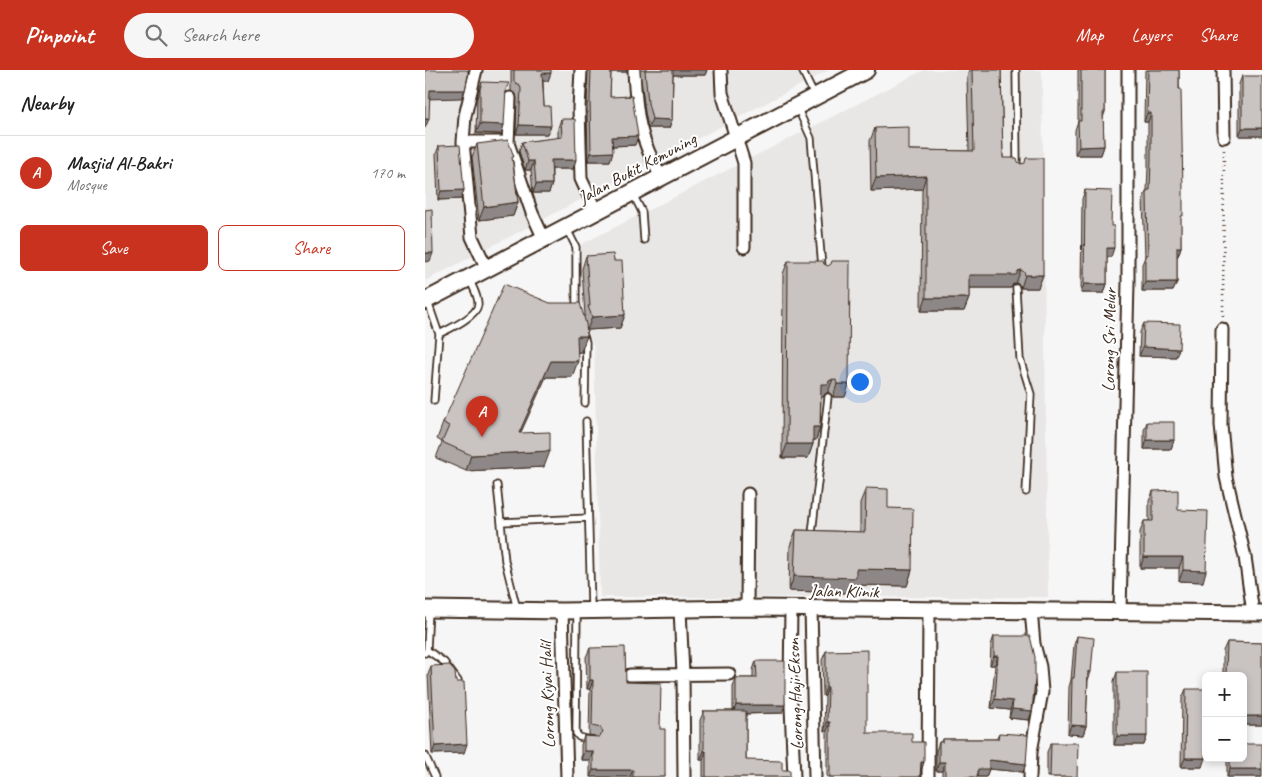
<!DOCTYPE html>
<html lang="en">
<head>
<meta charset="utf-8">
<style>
	:root { --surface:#fff; --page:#f6f6f6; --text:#222; --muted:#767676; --line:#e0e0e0; --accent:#c8321e }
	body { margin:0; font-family:Caveat,sans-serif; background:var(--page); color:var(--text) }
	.controls { position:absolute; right:15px; bottom:15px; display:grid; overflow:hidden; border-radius:8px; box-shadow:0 2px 8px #0003 }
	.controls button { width:45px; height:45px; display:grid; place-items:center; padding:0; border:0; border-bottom:1px solid var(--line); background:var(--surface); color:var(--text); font:25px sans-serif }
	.you { position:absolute; left:434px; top:311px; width:18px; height:18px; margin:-12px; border:4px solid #fff; border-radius:50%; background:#1a73e8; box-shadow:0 0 0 8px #1a73e833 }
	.badge { display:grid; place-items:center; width:32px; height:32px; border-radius:50%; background:var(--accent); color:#fff; font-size:16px; font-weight:700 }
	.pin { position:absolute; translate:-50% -41px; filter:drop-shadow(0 1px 2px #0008) }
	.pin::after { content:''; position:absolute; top:26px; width:18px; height:15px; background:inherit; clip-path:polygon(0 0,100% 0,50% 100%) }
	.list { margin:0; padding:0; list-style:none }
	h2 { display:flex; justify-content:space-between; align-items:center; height:65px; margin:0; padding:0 20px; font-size:21px }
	h2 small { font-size:16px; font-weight:400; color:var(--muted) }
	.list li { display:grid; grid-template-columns:32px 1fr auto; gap:15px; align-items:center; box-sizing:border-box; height:75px; padding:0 20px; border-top:1px solid var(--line) }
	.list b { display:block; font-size:19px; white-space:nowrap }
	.list p { margin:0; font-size:16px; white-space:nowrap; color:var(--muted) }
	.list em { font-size:16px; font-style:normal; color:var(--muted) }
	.actions { display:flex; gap:10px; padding:15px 20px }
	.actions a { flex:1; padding:11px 0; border:1px solid var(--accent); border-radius:8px; text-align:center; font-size:18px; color:var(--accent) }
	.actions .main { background:var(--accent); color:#fff }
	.icon { flex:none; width:28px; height:28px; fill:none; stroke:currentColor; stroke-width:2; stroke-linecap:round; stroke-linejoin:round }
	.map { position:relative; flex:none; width:837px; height:707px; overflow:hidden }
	header { display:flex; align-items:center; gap:30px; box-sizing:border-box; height:70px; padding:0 25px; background:var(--accent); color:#fff }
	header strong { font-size:24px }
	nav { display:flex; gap:28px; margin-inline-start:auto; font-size:18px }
	.search { width:350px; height:45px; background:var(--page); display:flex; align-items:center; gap:12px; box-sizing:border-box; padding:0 18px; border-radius:28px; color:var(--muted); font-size:19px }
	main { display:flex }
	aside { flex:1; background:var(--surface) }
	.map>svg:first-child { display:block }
</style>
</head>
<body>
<header>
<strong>Pinpoint</strong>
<div class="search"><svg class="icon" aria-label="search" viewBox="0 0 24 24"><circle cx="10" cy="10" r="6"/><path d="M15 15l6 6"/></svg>Search here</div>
<nav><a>Map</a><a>Layers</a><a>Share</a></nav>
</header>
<main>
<aside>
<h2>Nearby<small></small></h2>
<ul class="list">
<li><span class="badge">A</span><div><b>Masjid Al-Bakri</b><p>Mosque</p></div><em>170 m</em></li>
</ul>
<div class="actions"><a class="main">Save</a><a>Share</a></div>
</aside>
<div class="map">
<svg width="837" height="707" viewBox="0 0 837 707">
	<rect width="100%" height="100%" fill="#f7f6f6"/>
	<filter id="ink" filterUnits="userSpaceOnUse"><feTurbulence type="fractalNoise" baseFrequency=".02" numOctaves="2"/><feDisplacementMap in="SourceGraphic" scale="10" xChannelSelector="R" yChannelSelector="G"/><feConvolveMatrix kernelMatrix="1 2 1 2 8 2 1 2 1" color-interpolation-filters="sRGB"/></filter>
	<g filter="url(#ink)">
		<path fill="#e9e7e6" d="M0,0H404L0,211Z
			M499,0H617L623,527H175L169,277L154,240L157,174Z"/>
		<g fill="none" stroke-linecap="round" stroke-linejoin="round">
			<g stroke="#3b2a1e" stroke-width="9">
				<path id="service" d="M377,0L389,25
					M591,0L592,95
					M372,37L386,68L397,197
					M208,124L217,142L219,170
					M142,159L151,177V240
					M591,218L595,289L606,324L601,422
					M3,232L14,264L9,331
					M158,263L161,272L160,333
					M14,264C24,259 51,247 53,235C54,227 47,216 44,208
					M161,351L166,538
					M72,415L80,491L92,539
					M77,452L163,448
					M387,463L403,327
					M152,543L151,663L154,667L166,670
					M2,580L19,592L33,611
					M0,583L2,580L4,539
					M0,685L10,707"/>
			</g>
			<g stroke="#3b2a1e" stroke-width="15">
				<path id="minor" d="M51,0L40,46L38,72L47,167L62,199
					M156,0L154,38L156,109L171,141
					M209,0C211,45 214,67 236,107
					M296,0L297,23L319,93V177
					M798,0L799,67
					M85,28L83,73L107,143L119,169
					M38,72H76
					M797,259L796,355L801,407L820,487L828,543
					M322,538L323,424
					M255,539L258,604L259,707
					M366,539L365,613L369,707
					M386,539L390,707
					M137,541L142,707
					M695,541L703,213V0
					M205,605L304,604
					M503,707L504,541
					M605,707L606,682L617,622L615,597L609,574L606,540"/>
			</g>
			<g stroke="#3b2a1e" stroke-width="19">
				<path id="tertiary" d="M0,539L137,541L322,538L837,543"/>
			</g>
			<g stroke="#3b2a1e" stroke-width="20">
				<path id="secondary" d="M0,231L441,0"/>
			</g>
			<path stroke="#3b2a1e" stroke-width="2.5" stroke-dasharray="1 4" stroke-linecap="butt" d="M798,246L799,79"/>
			<use href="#service" stroke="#fff" stroke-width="5.5"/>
			<use href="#minor" stroke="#fff" stroke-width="11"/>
			<use href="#tertiary" stroke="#fff" stroke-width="15"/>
			<use href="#secondary" stroke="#fff" stroke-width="16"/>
		</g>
		<path fill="#ada8a6" stroke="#3b2a1e" d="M86,0H126L123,11H118L119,36L122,64H91L92,28L91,24L86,21Z
			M163,0H202V2H186L185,27L210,75L188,76L185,91H163L162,38Z
			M215,0H282L280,5H248L247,50L244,58H223L220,42Z
			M544,0H576L578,88L618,205L613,218H596L595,215L591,213L588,214L586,218H544V228L539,241H496L497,119L446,121L445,71L450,58L484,80L544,81L542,8Z
			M653,0H680V42L678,48L679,76L676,85H650V60L653,51Z
			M720,0H754L756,177L753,186H752V212L748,221H717V194L720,187L718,129L722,120L723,97V52H719Z
			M817,6L837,66H814V14Z
			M57,12L79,55L76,64L51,63L52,28Z
			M136,49L148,99H127V114L124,123H108L106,100H100L94,81L97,72L133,68V58Z
			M52,74L88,91L93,132L88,146L54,150L47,87Z
			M14,76L39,120L36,129L13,130L11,84Z
			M660,120L686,187H682V214L679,223H656L657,129Z
			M161,186L189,191L200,245L195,258L162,260L161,258L156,282H152L147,307H121L95,363L119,397L41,401L11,388L17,372L12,369L18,353L125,233L159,247L160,245L157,199Z
			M363,191L424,314L420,327H408L406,324L403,322L400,324L398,327H396L395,357L391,370H388V374L383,388H357L358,204Z
			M719,253L751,287L714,286L715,262Z
			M722,352L749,370L746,379H719V360Z
			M441,418L463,438L487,500L482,516L428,515L425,523L364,521L365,476L371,460L435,462V433Z
			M728,421L753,440L778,512L754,511V498H715V462L719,451H724V431Z
			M569,566L607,641L604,650L584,648L585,640L566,638L570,595H565L566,575Z
			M652,566L663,610L661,656L658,665L643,664L644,617L646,610L649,575Z
			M802,572L837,573V655H818V606H798V581Z
			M165,578L201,612L235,659L240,707H165V690H156V675L159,666H170L164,665L165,619H162L161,587Z
			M401,581L442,663L487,672L499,692L496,701L495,707H402V661H399L400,626H398L397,590Z
			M331,591L357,643L321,644V690L357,700L365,707H278V690H275V650L279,641H308V617L311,608H328V600Z
			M6,596L31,612L39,683L7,684L3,605Z
			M692,602L722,666L719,675H689V611Z
			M761,619L780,680L777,697H756L757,628Z
			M574,663L598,702L564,699L561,707H517V701H511V681L514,672H516L518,669H571Z
			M626,673L652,707H622V682Z
			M802,688H818L837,707H802Z"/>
		<path fill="#8d8887" stroke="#3b2a1e" d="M183,0H202V2H183Z
			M247,0H282L280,5H245Z
			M117,3H126L123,11H114Z
			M5,20H40L36,28L2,29Z
			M722,43H726L723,52H719Z
			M0,49H4L0,58Z
			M227,49L247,50L244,58H223Z
			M55,54L79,55L76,64L51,63Z
			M94,55L126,56L122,64H91Z
			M817,58H837V66H814Z
			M213,66L210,75L184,76L187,67Z
			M679,76L676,85H650L654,77Z
			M188,82L185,91H163L166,83Z
			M126,90H151L148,99H123Z
			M103,91H109L106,100H100Z
			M501,106L497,119L446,121L451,108Z
			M111,114H127L124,123H108Z
			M39,120L36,129L13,130L16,121Z
			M93,132L88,146L54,150L59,137Z
			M752,177H756L753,186H748Z
			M682,178H689L686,187H679Z
			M0,183H8L5,191L0,192Z
			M596,200L591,213L588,214L586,218H540L544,205L593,201Z
			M600,205H618L613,218H596Z
			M720,212H752L748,221H717Z
			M659,214H682L679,223H656Z
			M501,228H544L539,241H496Z
			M200,245L195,258L162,260L167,247Z
			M152,266H162L156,282L146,283Z
			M718,277L754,279L751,287L714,286Z
			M126,291H153L147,307H121L88,380L94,363Z
			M408,309L403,322L400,324L398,327H391L396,314Z
			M412,314H424L420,327H408Z
			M388,357H395L391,370H383Z
			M722,370H749L746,379H719Z
			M362,374H388L383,388H357Z
			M125,381L119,397L41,401L46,385Z
			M719,487H758L754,498H715Z
			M431,499L487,500L482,516L428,515L425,523L364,521L369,506Z
			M758,500L781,501L778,512L754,511Z
			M569,586H573L570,595H565Z
			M663,601L666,602L663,610H660Z
			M165,610H168L165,619H162Z
			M401,617H403L400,626H398Z
			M570,629L588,631L585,640L566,638Z
			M311,635H360L357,643L308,644Z
			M587,639L607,641L604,650L584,648Z
			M818,646H837V655H818Z
			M402,652H405L402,661H399Z
			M646,655L661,656L658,665L643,664Z
			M692,666H722L719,675H689Z
			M42,674L39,683L7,684L10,676Z
			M159,681H168L165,690H156Z
			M279,681H281L278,690H275Z
			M760,688H780L777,697H756Z
			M564,690L601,694L598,702L564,699L561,707H550L553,699Z
			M496,692H499L496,701Z
			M514,692H520L517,701H511Z
			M805,699H837V707H802Z
			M168,700H208L205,707H165Z"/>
		<path fill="#c9c3c1" stroke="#3b2a1e" d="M0,0H43V5L40,20H5L4,49H0Z
			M89,0H126V3H117L119,36H125L126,56L94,55L96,19L95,15L89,12Z
			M166,0H186L185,27L207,26L213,66L187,67L188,82L166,83L165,29Z
			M220,0H248L247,50L227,49L223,33Z
			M547,0H576L578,88H592L593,92L596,94L600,93L601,88H618V205H600L599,202L596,200L593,201L591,205H544V228H501V106L451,108L450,58L484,57V80L549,81Z
			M656,0H680V42H678L679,76L654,77L653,51H656Z
			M723,0H754V19H756L758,121V146H756V177H752V212H720V185H723L722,120H725L726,89V43H722Z
			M817,6H837V58H817Z
			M57,12L84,13L81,19L79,55L55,54V19Z
			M136,49H150L151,90H126L127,114H111L109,91H103L97,72L137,67Z
			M83,70L89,87H87L93,132L59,137L52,74Z
			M35,75L39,120L16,121L14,76Z
			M660,120L687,121L686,156H689V178H682V214H659Z
			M7,139L8,183H0V140Z
			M188,184L189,191H197L200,245L167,247L163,236H165L161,186Z
			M363,191H398L399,194L403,196L406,194L407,191H425L424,314H412L411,310L408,309L404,311L403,314H396L395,357H388V374H362Z
			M79,214L125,233H155L161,254L162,266H152L153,291H126L94,363L125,362V381L46,385L17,372L24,356L18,353Z
			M719,253L755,254L754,279L718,277Z
			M722,352H749V370H722Z
			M441,418L463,419V438L488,439L487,500L431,499V508L369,506L371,460L440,462Z
			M753,420V440L783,441L781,501L758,500V487H719V451H728V421Z
			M569,566H605L610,587V610L607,641L587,639L588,631L570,629L573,586H569Z
			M652,566L669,568L666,602L663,601L661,656L646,655L647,608H649Z
			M802,572L837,573V646H818V606H801Z
			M200,577L201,612L236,613L235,659H240V707H208V700H168V681H159V666L174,667L178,663L176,658L167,656L168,610H165V578Z
			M442,580V663H487V672H499V692H496L495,707H405V652H402L403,617H401V581Z
			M331,591H360V635H311V608H332Z
			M25,595L30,602L31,612H39L42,674L10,676L6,596Z
			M692,602H722V666H692Z
			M761,619H781L780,688H760Z
			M279,641H321V690L357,691V700H365V707H281V681H279Z
			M574,663L603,665L601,694L564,690V699H553L552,707H520V692H514V672H518V669H573Z
			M626,673H653L652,707H625Z
			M818,674H837V699H805V688H818Z"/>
	</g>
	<g text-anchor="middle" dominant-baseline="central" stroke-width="4" stroke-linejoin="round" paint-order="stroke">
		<g font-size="18" fill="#3b2a1e" stroke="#fff">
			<text transform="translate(212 98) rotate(-28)">Jalan Bukit Kemuning</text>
			<text transform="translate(684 270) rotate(-89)">Lorong Sri Melur</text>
			<text transform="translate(419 521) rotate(1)">Jalan Klinik</text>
			<text transform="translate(370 624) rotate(-92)">Lorong Haji Ekson</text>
			<text transform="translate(122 625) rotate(-92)">Lorong Kiyai Halil</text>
		</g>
	</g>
</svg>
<div class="controls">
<button>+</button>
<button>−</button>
</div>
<div class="you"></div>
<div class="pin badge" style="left:57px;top:367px">A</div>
</div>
</main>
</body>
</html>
